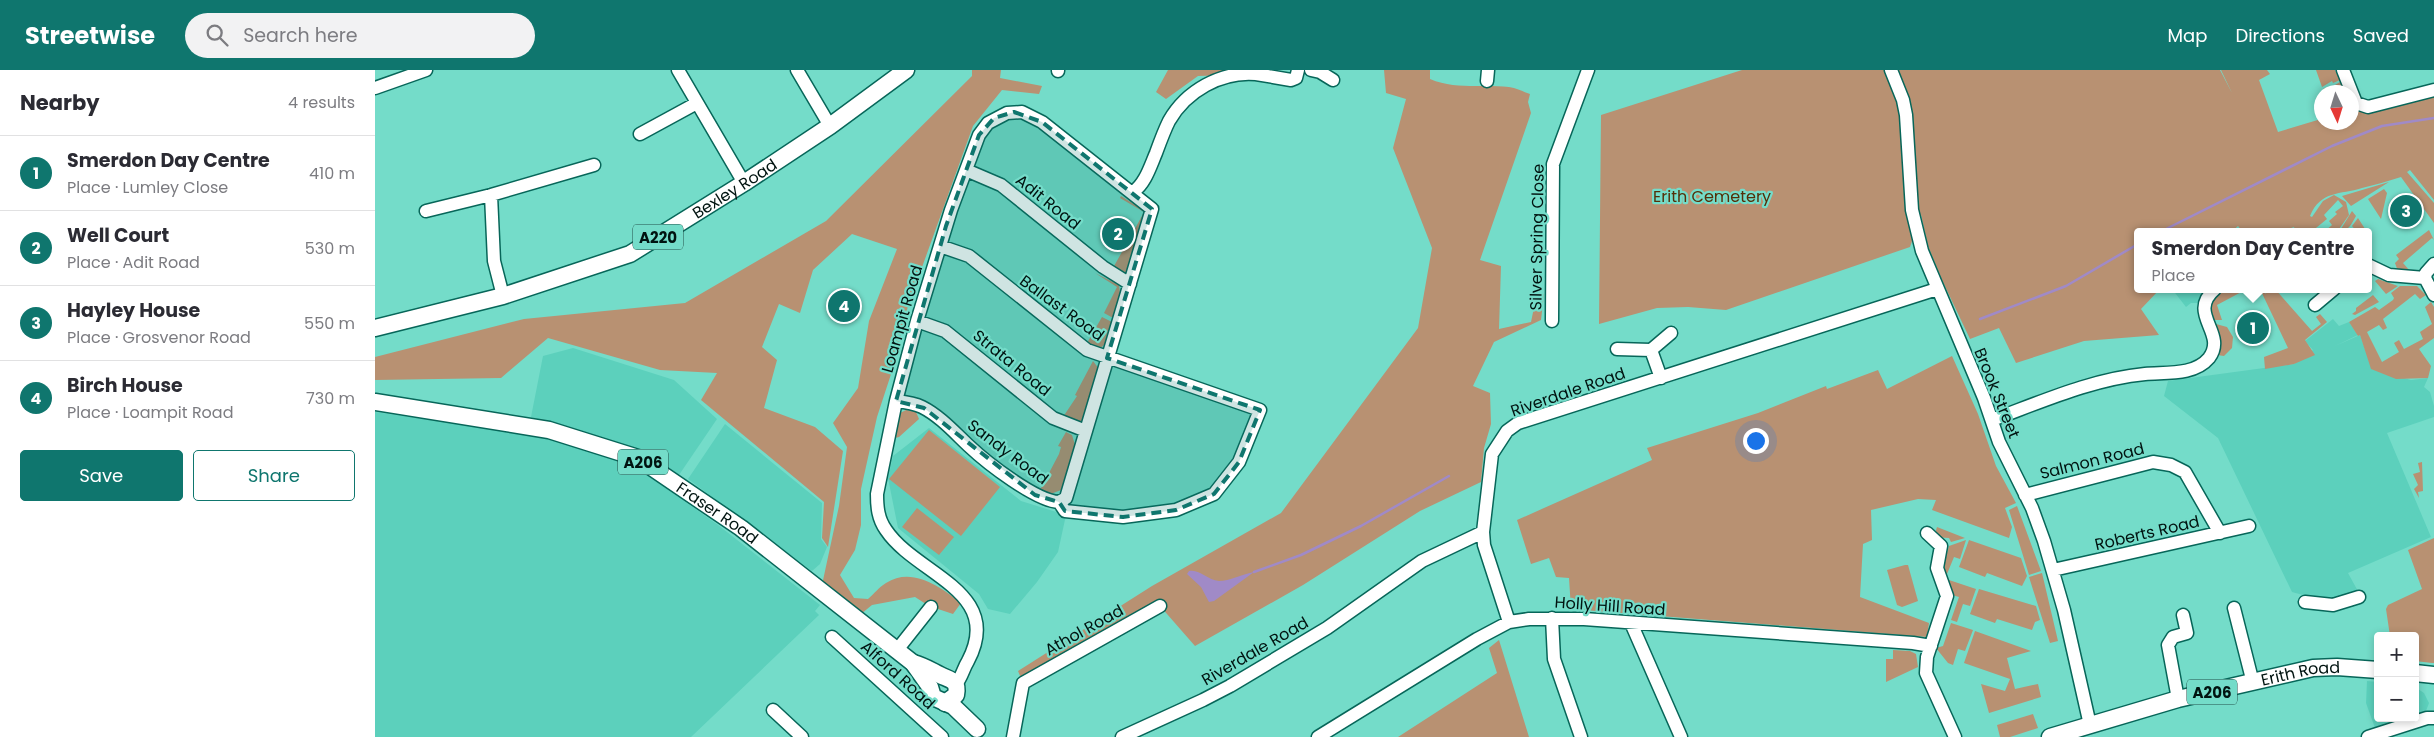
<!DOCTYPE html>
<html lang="en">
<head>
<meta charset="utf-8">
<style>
	:root { --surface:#fff; --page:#f2f2f3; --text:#2b2b33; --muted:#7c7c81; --line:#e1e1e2; --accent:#0f766e }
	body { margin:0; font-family:Poppins,sans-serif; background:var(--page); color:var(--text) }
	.controls { position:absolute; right:15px; bottom:15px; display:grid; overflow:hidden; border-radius:5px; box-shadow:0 2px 8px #0003 }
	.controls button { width:45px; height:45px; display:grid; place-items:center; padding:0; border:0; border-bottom:1px solid var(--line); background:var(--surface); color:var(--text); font:25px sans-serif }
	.compass { position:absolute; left:1939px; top:15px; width:45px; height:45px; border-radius:50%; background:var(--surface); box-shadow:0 2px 8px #0003; rotate:176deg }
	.you { position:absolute; left:1380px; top:370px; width:18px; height:18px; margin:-12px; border:4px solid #fff; border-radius:50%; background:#1a73e8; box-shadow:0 0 0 8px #1a73e833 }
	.badge { display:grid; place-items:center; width:32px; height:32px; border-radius:50%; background:var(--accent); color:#fff; font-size:16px; font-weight:700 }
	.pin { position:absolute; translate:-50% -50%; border:2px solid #fff; box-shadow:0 1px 5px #0006 }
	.popup { position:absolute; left:1759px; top:158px; width:238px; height:65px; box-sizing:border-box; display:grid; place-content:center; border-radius:5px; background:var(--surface); filter:drop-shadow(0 1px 4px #0005); font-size:16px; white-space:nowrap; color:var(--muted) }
	.popup b { font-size:19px; color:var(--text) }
	.popup::after { content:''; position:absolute; left:50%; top:100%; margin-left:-10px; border:10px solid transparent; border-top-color:var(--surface) }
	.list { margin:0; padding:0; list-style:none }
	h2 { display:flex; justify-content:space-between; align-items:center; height:65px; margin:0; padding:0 20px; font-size:21px }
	h2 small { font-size:16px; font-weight:400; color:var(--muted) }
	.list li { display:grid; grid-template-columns:32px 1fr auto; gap:15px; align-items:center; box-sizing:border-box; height:75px; padding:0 20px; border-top:1px solid var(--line) }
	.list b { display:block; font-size:19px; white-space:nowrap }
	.list p { margin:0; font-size:16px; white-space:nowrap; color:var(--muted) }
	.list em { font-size:16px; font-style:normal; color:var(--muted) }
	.actions { display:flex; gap:10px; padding:15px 20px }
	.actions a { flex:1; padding:11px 0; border:1px solid var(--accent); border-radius:5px; text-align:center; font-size:18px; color:var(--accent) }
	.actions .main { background:var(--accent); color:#fff }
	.icon { flex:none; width:28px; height:28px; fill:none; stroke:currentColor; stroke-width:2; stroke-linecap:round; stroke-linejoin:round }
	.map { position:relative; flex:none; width:2059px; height:667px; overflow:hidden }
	header { display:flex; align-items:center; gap:30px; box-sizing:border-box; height:70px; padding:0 25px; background:var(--accent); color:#fff }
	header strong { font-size:24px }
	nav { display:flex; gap:28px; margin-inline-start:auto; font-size:18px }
	.search { width:350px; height:45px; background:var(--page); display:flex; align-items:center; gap:12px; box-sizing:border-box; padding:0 18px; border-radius:28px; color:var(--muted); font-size:19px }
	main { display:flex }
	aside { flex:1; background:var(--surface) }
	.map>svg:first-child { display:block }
</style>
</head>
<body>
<header>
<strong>Streetwise</strong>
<div class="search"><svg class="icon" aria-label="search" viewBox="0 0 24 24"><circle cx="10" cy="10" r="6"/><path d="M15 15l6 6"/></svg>Search here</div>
<nav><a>Map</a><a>Directions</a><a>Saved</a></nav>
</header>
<main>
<aside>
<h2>Nearby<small>4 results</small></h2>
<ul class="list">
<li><span class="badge">1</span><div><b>Smerdon Day Centre</b><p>Place · Lumley Close</p></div><em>410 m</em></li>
<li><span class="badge">2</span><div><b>Well Court</b><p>Place · Adit Road</p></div><em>530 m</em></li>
<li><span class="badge">3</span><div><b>Hayley House</b><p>Place · Grosvenor Road</p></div><em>550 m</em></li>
<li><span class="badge">4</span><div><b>Birch House</b><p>Place · Loampit Road</p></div><em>730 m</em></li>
</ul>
<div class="actions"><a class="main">Save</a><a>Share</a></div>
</aside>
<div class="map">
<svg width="2059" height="667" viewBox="0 0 2059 667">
	<rect width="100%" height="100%" fill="#74dcc9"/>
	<path fill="#5cd0bc" d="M1797,219H1825L1827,222L1823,233H1816L1811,237Z
		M1958,249L1964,256L1974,252L1983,265L1960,276L1985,265L1997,299L2036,310L2053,308L2049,317L2055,322L2059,336V347L2012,363L2056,467L1973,503L1984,523L1957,533L1917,522L1843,368L1789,326L1793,311L1919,294L1938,280L1930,271Z
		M198,278L299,310L342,349L304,405L227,372L156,347L168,286Z
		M0,342L172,367L196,373L261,397L343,455L445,535L440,541L444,545L316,667H0Z
		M350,354L447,433L446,469L452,477L445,494L437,501L313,409Z
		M554,358L646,431L691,445L683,482L662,512L635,544L613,539L604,524L523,458L513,408L518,386Z
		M1992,611L2003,612V648H2030L2000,658L1991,633Z
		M2040,617L2049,623L2054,633L2051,641L2040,645Z"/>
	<path fill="#b89172" d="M597,0H626L625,8L667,16L664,24L627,20L598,56L533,236L519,295L502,347L486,419V455L480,480L465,505L479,528L493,529C499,524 504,517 511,513C537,496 566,517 586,533L578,544L554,536L540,527L497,535L486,544L447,515L464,436L472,377L458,353L483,318L494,251L522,179L477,164L438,200L425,243L404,234L387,277L402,290L389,338L440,357L468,381L453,477L447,468L449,432L326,330L342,303L285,300L173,268L126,308L0,310V287L149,249L310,233L451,151L597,6Z
		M793,0H873L856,5L823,6L791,29L781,22Z
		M1009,0H1055V9C1081,20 1106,14 1134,17C1143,18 1150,23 1155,24L1153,32L1156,43L1105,190L1126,196L1124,259L1156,252L1162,223L1169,224L1166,250L1119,272L1098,316L1115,323L1116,354L1109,378L1106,412L1045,441L928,515L820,576L785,536L648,613L643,601L777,516L906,443L1043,258L1057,178L1018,78L1031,29L1011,23Z
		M1367,0H1845L1857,23L1846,0H1892L1895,4L1884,10L1903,62L1946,49V52H1976L1977,40L2059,24V130L2035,100L2032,102L2059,133V153L2026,107C2013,111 2000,115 1987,118C1965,125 1946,120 1935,146L1937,147L1948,131L1959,125L1971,132L1974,145L1962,162H1949L1957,155L1954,151L1962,144L1960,142L1968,136L1963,130L1949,145L1952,149L1936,162H1916L1920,160L1919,157L1905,162H1868L1863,156L1856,162H1763V219H1785L1766,239L1784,265L1709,271L1641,293L1624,258L1595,269L1567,210L1553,176L1546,145L1535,177L1351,240L1313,237L1282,238L1224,254L1226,45Z
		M1941,0H1960L1965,10L1958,13L1957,11L1947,17Z
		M1965,12L1969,22H1949L1948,19L1954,17L1955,18Z
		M2014,112L1976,136L1967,126Z
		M2009,119L2012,123L2006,149L1993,129Z
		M746,126L770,141L771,149L764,173L755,168L769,142L745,128Z
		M1977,141L1981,146C1977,153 1973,162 1964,162Z
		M1983,148L1992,162H1982L1977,156Z
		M2054,160L2059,170L2057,168L2028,193L2035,201L2024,204L2020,193L2024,189L2021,185Z
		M753,171L763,176L751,206L738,198Z
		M720,203L744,215L746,231L740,249L729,243L742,217Z
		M2003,209L2023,216L2011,224L2000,211Z
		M2025,216H2042L2051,225L2045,229L2040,224L2008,249L2012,258L2008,260L2004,255L1992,262L2007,292L2024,282L2019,273L2024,270L2029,279L2048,269L2045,262L2057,254L2050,237L2056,232L2059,237V268L2044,279L2056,296L2053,308L2021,309L1996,299L1985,265L1983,266L1974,252L2000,237L2004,240L2018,230L2019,228L2016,223Z
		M1850,219H1872L1842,235L1847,250H1838L1836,233Z
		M1885,219L1891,224L1888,219H1900L1937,261L1946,254L1941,247L1945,244L1952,252L1930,270L1940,285L1919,294L1890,299L1889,287L1913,278Z
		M1998,225L2004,232L1980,245L1977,244L1981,241V238Z
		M727,247L739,253L733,272L724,279L712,273Z
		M1841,254L1852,257L1858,267L1857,278L1849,286L1842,285L1845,267Z
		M1577,286L1603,344L1621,396L1641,433L1630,438L1637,457L1634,468L1557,440L1561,430L1543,429L1496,440L1497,470L1488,474L1485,527L1554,553L1552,567L1196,539L1194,508L1181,507L1174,488L1156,494L1142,450L1277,390L1272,378L1383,343L1451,316L1452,319L1503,300L1512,319Z
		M718,291L724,299L709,350L705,353L688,347L702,326L700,325Z
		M531,340L541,342L544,349L524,367L520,368L525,343Z
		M554,360L625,417L586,466L514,409Z
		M691,362L697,365L701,378L686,420L673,425L665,420L684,384L686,377L683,376Z
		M2047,392L2048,421L2043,422L2044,428L2039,419L2043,415L2038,404L2045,402L2043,393Z
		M1642,436L1666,501L1654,505L1634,440Z
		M542,438L579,467L564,485L527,457Z
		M1562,457L1590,468L1576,472L1574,468L1559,467Z
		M2059,468V593H2057L2040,591V566H2015L2011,539L2013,535L2047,519L2033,480Z
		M1591,470L1585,489L1579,487L1572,504L1570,505L1569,494L1574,476Z
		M1594,470L1646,488L1652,506L1647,516L1612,503L1610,507L1584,497Z
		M1530,495H1533L1543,531L1527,537L1522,535L1512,500Z
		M1667,503L1683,571L1675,573L1654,507Z
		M1571,509L1601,519L1595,536L1588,534L1582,552L1576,550L1584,527L1577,525Z
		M1604,519L1661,536L1665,550L1660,552L1657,560L1622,549L1620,553L1595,544Z
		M1576,553L1598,560L1590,581L1583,579L1578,595L1573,593L1561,578L1568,576Z
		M1600,561L1656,581L1632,588L1640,619L1663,614L1666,627L1614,643L1606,614L1630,621L1635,609L1589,593Z
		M1124,570L1154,667H1023L1122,603L1114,578Z
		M1518,580L1535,581L1541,584L1543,597L1511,612V589H1518Z
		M1658,644L1663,658L1635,667H1625L1622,655Z"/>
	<path fill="#a08ac7" d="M814,501C825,499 832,510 844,511C854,511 868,504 879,502L839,531L834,532L826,517L812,504Z"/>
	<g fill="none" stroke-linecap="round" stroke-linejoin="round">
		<path stroke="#a08ac7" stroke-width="2.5" d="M1785,162L1957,76L2007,56L2059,48
			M1605,249L1691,216L1763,174
			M879,502L926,485L986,456L1074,406"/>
		<g stroke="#076659" stroke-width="15">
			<path id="minor" d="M303,0L369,113
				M422,0L455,56
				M936,0L945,2L958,10
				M1516,0L1528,30L1531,45L1537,140L1547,181L1609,328L1624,372L1657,438L1669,471L1689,540L1715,655
				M1968,0L1981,33L1993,37L2059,20
				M683,1V0
				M1112,11L1113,0
				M0,18L51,0
				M265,64L322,33
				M591,100L626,115L728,197L755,214
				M758,122C770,114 775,97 781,83C785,72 789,61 794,51C811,21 846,1 881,4C893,6 904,8 916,10L921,8L923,0
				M116,125L119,191L128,226
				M51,141L116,125L219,95
				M565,176L594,186L712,280L885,340L864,392L839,424L801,440L748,447L690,441L684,432
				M1993,195L2014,205L2050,208
				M2050,208L2059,225
				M2050,208L2051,203L2059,194
				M1940,235L1959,219
				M542,251L570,261L678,348L711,361
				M1177,251L1178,94L1213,0
				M1242,279L1276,280
				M1286,308L1276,280L1296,263
				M521,331C530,332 539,333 547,337C565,346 580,363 594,376C612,393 661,431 684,432
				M1617,350C1666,332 1717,309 1770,304C1790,302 1819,306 1834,288C1853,263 1811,244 1840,219
				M1650,425L1778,392L1796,395L1810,402L1845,463
				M1552,463L1566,476L1562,498L1572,526L1552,587L1551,603L1580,667
				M1678,500L1874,456
				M1930,532L1958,535L1984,527
				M1859,538L1878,613
				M1177,548L1179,589L1206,667
				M1134,552L1109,475L1108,462L1117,384L1132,361L1143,353L1562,219
				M1256,553L1306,667
				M457,567L567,667
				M522,580L556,537
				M581,614C587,607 588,599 593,591C630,521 541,505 511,460C503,449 502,437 502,424L521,331L542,251L576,140L604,65L613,53L632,43L647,42L667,52L777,139L691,428L684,432
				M1803,629L1793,575L1798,567L1812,563L1808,545
				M398,640L427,667
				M638,667L648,613L785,536
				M747,667L828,630L855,616L952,558L1047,491L1108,462
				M943,667L1102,569L1134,552L1154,549H1209L1538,573L1556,576
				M1993,667L2052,648H2059"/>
		</g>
		<g stroke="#076659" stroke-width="19">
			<g id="major">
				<path id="s1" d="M0,258L128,226L255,184L369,113L455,56L531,0"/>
				<path id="s2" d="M0,332L174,360L263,388L366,458L538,593L555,617L558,627L578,636L602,659"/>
				<path d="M538,593C549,596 555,600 565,605C575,610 584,610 581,625L570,633"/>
				<path d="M2040,603L2059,605"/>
				<path id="s3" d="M1675,667L1803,629L1938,598L1962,597L2003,600"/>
			</g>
		</g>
		<use href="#minor" stroke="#fff" stroke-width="12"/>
		<use href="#major" stroke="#fff" stroke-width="16"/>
	</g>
	<path fill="#0f766e" fill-opacity="0.2" stroke="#0f766e" stroke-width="4" stroke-dasharray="10 6" stroke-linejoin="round" d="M639,42L667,52L777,139L732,288L885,340L864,392L839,424L801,440L748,447L690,441L684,432L660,425L549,338L521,331L571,156L604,65L619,48Z"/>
	<g text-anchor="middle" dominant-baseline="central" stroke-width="4.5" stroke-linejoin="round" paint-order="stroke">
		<g fill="#74dcc9" stroke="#234f48" stroke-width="1">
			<rect x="258" y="154.5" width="50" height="25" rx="4"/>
			<rect x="243" y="379.5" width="50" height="25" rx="4"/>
			<rect x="1812" y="609.5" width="50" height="25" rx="4"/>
		</g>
		<g font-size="15" font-weight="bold" fill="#001310">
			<text x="283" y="167">A220</text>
			<text x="268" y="392">A206</text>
			<text x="1837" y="622">A206</text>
		</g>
		<g font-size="16" fill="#001310" stroke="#74dcc9">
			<text stroke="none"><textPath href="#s1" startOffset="389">Bexley Road</textPath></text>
			<text transform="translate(673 132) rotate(39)">Adit Road</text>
			<text transform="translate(1162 167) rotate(-89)">Silver Spring Close</text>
			<text transform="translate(687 238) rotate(36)">Ballast Road</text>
			<text transform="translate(527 249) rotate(-74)">Loampit Road</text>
			<text transform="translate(637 293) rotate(39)">Strata Road</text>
			<text transform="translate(1193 322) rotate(-19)">Riverdale Road</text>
			<text transform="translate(1622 323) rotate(68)">Brook Street</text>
			<text transform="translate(633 382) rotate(37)">Sandy Road</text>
			<text transform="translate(1717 391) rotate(-14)">Salmon Road</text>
			<text stroke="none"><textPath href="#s2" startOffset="366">Fraser Road</textPath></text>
			<text transform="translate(1772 463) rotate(-13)">Roberts Road</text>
			<text transform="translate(1235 536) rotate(4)">Holly Hill Road</text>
			<text transform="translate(709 560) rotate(-29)">Athol Road</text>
			<text transform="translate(880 581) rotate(-30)">Riverdale Road</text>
			<text transform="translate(523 605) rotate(42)">Alford Road</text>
			<text stroke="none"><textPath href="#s3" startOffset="259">Erith Road</textPath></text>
		</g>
		<g font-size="16" fill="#542f09" stroke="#74dcc9">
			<text x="1337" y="126">Erith Cemetery</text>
		</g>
	</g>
</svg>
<div class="controls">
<button>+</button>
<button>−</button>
</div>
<svg class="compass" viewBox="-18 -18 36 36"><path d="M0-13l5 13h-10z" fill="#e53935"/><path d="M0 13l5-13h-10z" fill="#7c7c81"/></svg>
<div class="you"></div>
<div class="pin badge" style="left:1878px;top:258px">1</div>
<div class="popup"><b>Smerdon Day Centre</b>Place</div>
<div class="pin badge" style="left:743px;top:164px">2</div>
<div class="pin badge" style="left:2031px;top:141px">3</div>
<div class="pin badge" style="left:469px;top:236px">4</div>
</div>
</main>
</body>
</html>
